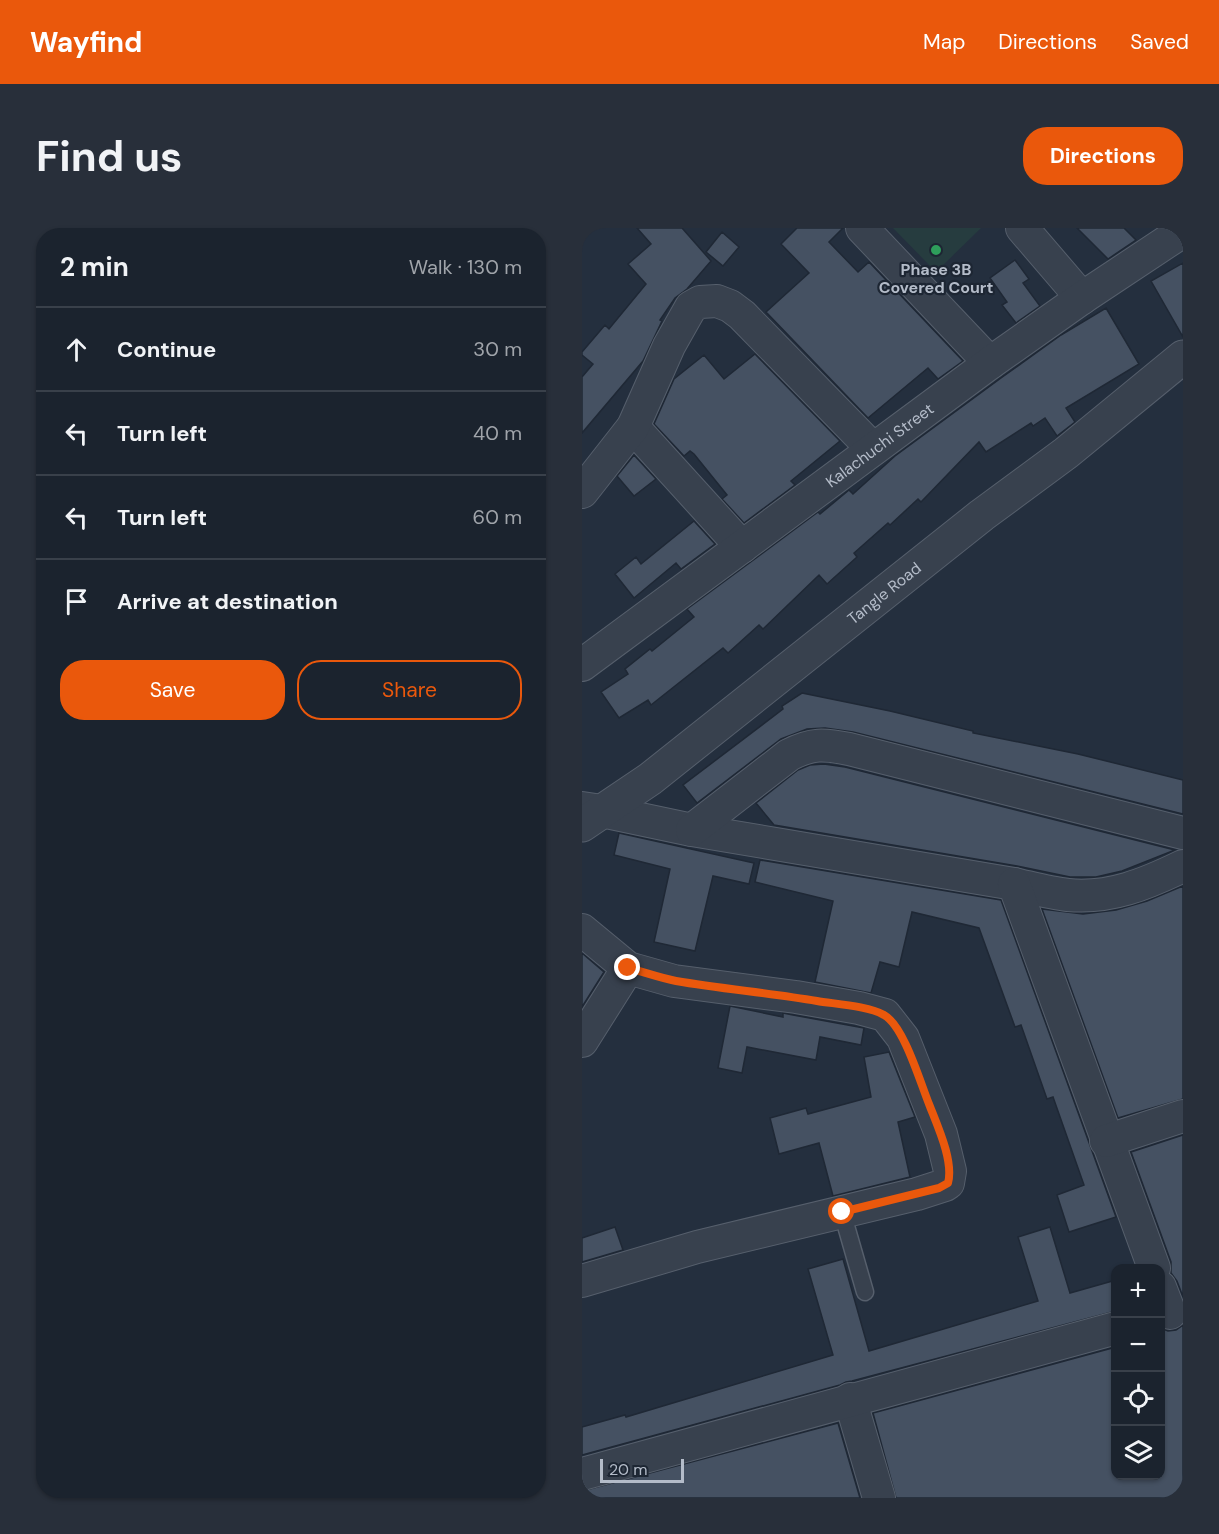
<!DOCTYPE html>
<html lang="en">
<head>
<meta charset="utf-8">
<style>
	:root { --surface:#1b232e; --page:#282f3a; --text:#f1f3f6; --muted:#a0a4aa; --line:#39404a; --accent:#ea580c }
	body { margin:0; font-family:"DM Sans",sans-serif; background:var(--page); color:var(--text) }
	.controls { position:absolute; right:18px; bottom:18px; display:grid; overflow:hidden; border-radius:12px; box-shadow:0 2px 4px #0004 }
	.controls button { width:54px; height:54px; display:grid; place-items:center; padding:0; border:0; border-bottom:2px solid var(--line); background:var(--surface); color:var(--text); font:30px sans-serif }
	.scale { position:absolute; left:18px; bottom:15px; width:84px; box-sizing:border-box; padding-left:6px; border:3px solid #b4bcc9; border-top:0; font-size:16px; line-height:21px; white-space:nowrap; color:#b4bcc9; -webkit-text-stroke:4px #1d2633; paint-order:stroke }
	.stop { position:absolute; width:18px; height:18px; margin:-14px; border:4px solid #ea580c; border-radius:50%; background:#fff }
	.stop.end { background:#ea580c; border-color:#fff; box-shadow:0 2px 6px #0008 }
	.list { margin:0; padding:0; list-style:none }
	h2 { display:flex; justify-content:space-between; align-items:center; height:78px; margin:0; padding:0 24px; font-size:26px }
	h2 small { font-size:20px; font-weight:400; color:var(--muted) }
	.list li { display:grid; grid-template-columns:39px 1fr auto; gap:18px; align-items:center; box-sizing:border-box; height:84px; padding:0 24px; border-top:2px solid var(--line) }
	.list b { display:block; font-size:22px; white-space:nowrap }
	.list em { font-size:20px; font-style:normal; color:var(--muted) }
	.actions { display:flex; gap:12px; padding:18px 24px }
	.actions a { flex:1; padding:14px 0; border:2px solid var(--accent); border-radius:24px; text-align:center; font-size:21px; color:var(--accent) }
	.actions .main { background:var(--accent); color:#fff }
	.icon { flex:none; width:33px; height:33px; fill:none; stroke:currentColor; stroke-width:2; stroke-linecap:round; stroke-linejoin:round }
	.map { position:relative; flex:none; width:601px; height:1270px; overflow:hidden; border-radius:24px }
	header { display:flex; align-items:center; gap:36px; box-sizing:border-box; height:84px; padding:0 30px; background:var(--accent); color:#fff }
	header strong { font-size:28px }
	nav { display:flex; gap:33px; margin-inline-start:auto; font-size:21px }
	.intro { display:flex; align-items:center; justify-content:space-between; box-sizing:border-box; height:144px; padding:0 36px }
	h1 { margin:0; font-size:42px }
	.button { padding:15px 27px; border-radius:24px; background:var(--accent); color:#fff; font-size:21px; font-weight:700 }
	main { display:flex; gap:36px; padding:0 36px }
	aside { flex:1; background:var(--surface); border-radius:24px; box-shadow:0 2px 4px #0004 }
	.map>svg:first-child { display:block }
</style>
</head>
<body>
<header>
<strong>Wayfind</strong>
<nav><a>Map</a><a>Directions</a><a>Saved</a></nav>
</header>
<div class="intro"><h1>Find us</h1><a class="button">Directions</a></div>
<main>
<aside>
<h2>2 min<small>Walk · 130 m</small></h2>
<ul class="list">
<li><svg class="icon" aria-label="ahead" viewBox="0 0 24 24"><path d="M12 20V5M6 11l6-6 6 6"/></svg><div><b>Continue</b></div><em>30 m</em></li>
<li><svg class="icon" aria-label="left" viewBox="0 0 24 24"><path d="M17 20v-9H6M10 6l-5 5 5 5"/></svg><div><b>Turn left</b></div><em>40 m</em></li>
<li><svg class="icon" aria-label="left" viewBox="0 0 24 24"><path d="M17 20v-9H6M10 6l-5 5 5 5"/></svg><div><b>Turn left</b></div><em>60 m</em></li>
<li><svg class="icon" aria-label="arrive" viewBox="0 0 24 24"><path d="M6 21V4h12l-3 4 3 4H6"/></svg><div><b>Arrive at destination</b></div></li>
</ul>
<div class="actions"><a class="main">Save</a><a>Share</a></div>
</aside>
<div class="map">
<svg width="601" height="1270" viewBox="0 0 601 1270">
	<rect width="100%" height="100%" fill="#242f3e"/>
	<path fill="#263c3f" d="M311,0H399L354,44Z"/>
	<path fill="#455162" stroke="#1f2835" stroke-width="1.5" d="M55,0H100L129,33L105,61L93,70L78,92L80,93L61,133L0,205V149L11,136L0,127V124L23,97L27,101L64,56L46,36L69,16Z
		M215,0H261L247,14L276,44L287,34L381,133L356,151L346,140L286,190L184,84L227,45L199,16Z
		M495,0H542L554,12L526,31Z
		M140,4L157,19L141,38L124,24Z
		M433,32L447,51L441,55L458,78L434,95L420,77L425,74L408,50Z
		M601,35V109L569,53Z
		M524,80L557,136L484,180L493,194L475,208L463,190L451,198L449,195L404,224L397,214L339,274L336,271L308,297L306,295L272,325L275,329L245,356L237,347L181,401L177,397L146,425L141,420L69,477L66,472L37,490L19,464L46,446L43,441L68,421L70,423L112,389L105,381L236,284L238,286L267,262L271,266L313,228L419,150L479,107Z
		M173,126L258,213L209,253L213,257L162,295L140,271L145,267L112,226L108,223L102,228L72,196L92,151L122,127L142,151Z
		M52,227L74,251L52,268L35,248Z
		M112,293L133,316L99,341L94,335L52,370L33,346L54,329L59,336Z
		M220,465L308,483L391,503V505L496,526L601,552V586L271,504L243,500L225,501L199,511L115,575L101,557L201,481L200,478Z
		M242,536L263,539L593,622L540,643L514,649H488L435,638L192,597L174,575L216,542L228,537Z
		M37,605L172,635L167,656L131,648L113,723L72,714L88,641L32,627Z
		M178,632L419,672L534,989L487,1004L475,967L502,957L471,869L465,871L439,797L433,799L397,700L330,684L317,739L298,734L289,765L233,754L251,673L173,654Z
		M601,658V871L536,890L460,681L501,686L534,682L565,673Z
		M0,725L22,744L0,779Z
		M148,778L201,789V785L211,787L282,800L279,817L238,809L234,832L165,819L160,845L136,840Z
		M307,824L333,889L316,894L328,949L251,968L237,915L197,926L188,890L224,880L226,886L289,869L282,829Z
		M601,907V1069L595,1053L589,1045V1034L549,924Z
		M33,999L41,1022L0,1034V1010Z
		M468,999L488,1065L534,1052V1083L270,1153L264,1154L258,1157L0,1227V1199L43,1187L44,1189L251,1127L226,1041L261,1031L287,1123L456,1073L436,1009Z
		M601,1097V1270H314L291,1185L534,1119V1248H579V1100L586,1103L594,1102Z
		M256,1195L278,1270H0V1263Z"/>
	<g fill="none" stroke-linecap="round" stroke-linejoin="round">
		<g stroke="#565f6c" stroke-width="19">
			<path id="service" d="M260,984L283,1064"/>
		</g>
		<g stroke="#565f6c" stroke-width="34">
			<g id="minor">
				<path d="M280,0L408,135"/>
				<path d="M440,0L500,70"/>
				<path d="M51,199L160,319"/>
				<path d="M0,264L51,199L87,118L109,79L118,74L135,73L148,78L160,87L291,221"/>
				<path id="s1" d="M0,437L408,135L500,70L601,3"/>
				<path d="M0,580L20,583L110,602L432,656C450,660 468,665 486,667C528,671 564,656 601,638"/>
				<path d="M110,602L207,527C230,515 242,516 267,521L601,605"/>
				<path d="M432,656L572,1040"/>
				<path d="M0,702L46,740L92,753L214,769L277,780L303,787L321,810L359,906L368,943L366,955L363,957L335,966L115,1019L0,1053"/>
				<path d="M0,813L46,740"/>
				<path d="M524,913L601,888"/>
				<path d="M578,1059L588,1085"/>
				<path d="M268,1171L297,1270"/>
				<path d="M0,1246L534,1100"/>
			</g>
		</g>
		<g stroke="#565f6c" stroke-width="35">
			<g id="tertiary">
				<path id="s2" d="M0,597L68,551L400,287L484,225L601,129"/>
			</g>
		</g>
		<use href="#service" stroke="#38414e" stroke-width="16"/>
		<use href="#minor" stroke="#38414e" stroke-width="32"/>
		<use href="#tertiary" stroke="#38414e" stroke-width="33"/>
	</g>
	<g fill="none" stroke-linecap="round" stroke-linejoin="round">
		<path stroke="#ea580c" stroke-width="8" d="M46,740C62,744 78,750 94,753C141,761 188,765 235,773C253,776 287,778 302,787C322,798 338,854 347,876C355,897 372,933 366,955L357,960L260,984"/>
	</g>
	<circle fill="#2e9e5b" stroke="#1d2633" stroke-width="2" cx="354" cy="22" r="6"/>
	<g text-anchor="middle" dominant-baseline="central" stroke-width="4.5" stroke-linejoin="round" paint-order="stroke">
		<g font-size="16" font-weight="bold" fill="#b4bcc9" stroke="#1d2633">
			<text x="354" y="41">Phase 3B<tspan x="354" dy="18">Covered Court</tspan></text>
		</g>
		<g font-size="16" fill="#b4bcc9" stroke="#1d2633">
			<text stroke="none"><textPath href="#s1" startOffset="370">Kalachuchi Street</textPath></text>
			<text stroke="none"><textPath href="#s2" startOffset="381">Tangle Road</textPath></text>
		</g>
	</g>
</svg>
<div class="controls">
<button>+</button>
<button>−</button>
<button><svg class="icon" aria-label="locate" viewBox="0 0 24 24"><circle cx="12" cy="12" r="6"/><path d="M12 2v4M12 18v4M2 12h4M18 12h4"/></svg></button>
<button><svg class="icon" aria-label="layers" viewBox="0 0 24 24"><path d="M12 4l9 5-9 5-9-5zM3 14l9 5 9-5"/></svg></button>
</div>
<div class="scale">20 m</div>
<div class="stop" style="left:260px;top:984px"></div>
<div class="stop end" style="left:46px;top:740px"></div>
</div>
</main>
</body>
</html>
